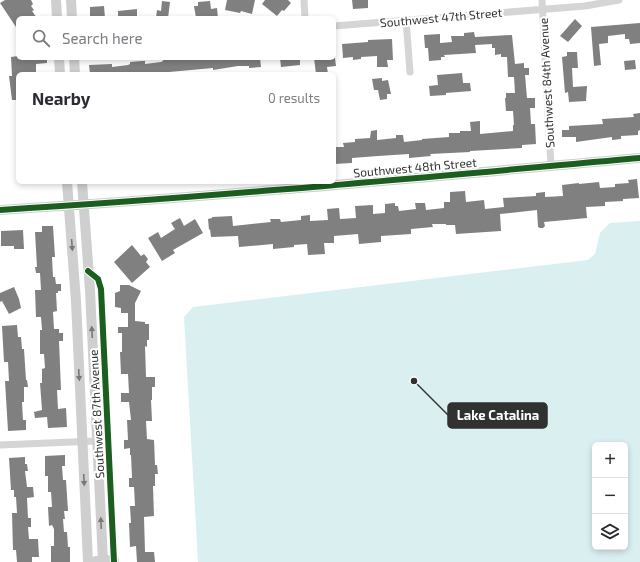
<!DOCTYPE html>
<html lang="en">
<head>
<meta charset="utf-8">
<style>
	:root { --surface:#fff; --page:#f2f2f3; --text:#2b2b33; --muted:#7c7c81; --line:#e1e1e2 }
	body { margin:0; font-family:"Exo 2",sans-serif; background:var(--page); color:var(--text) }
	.controls { position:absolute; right:12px; bottom:12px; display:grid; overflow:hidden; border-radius:6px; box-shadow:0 2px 6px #0003 }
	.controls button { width:36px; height:36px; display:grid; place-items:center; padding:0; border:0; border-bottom:1px solid var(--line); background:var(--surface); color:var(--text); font:20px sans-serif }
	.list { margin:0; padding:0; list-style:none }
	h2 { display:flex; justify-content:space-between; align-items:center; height:52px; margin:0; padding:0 16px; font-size:17px }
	h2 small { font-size:13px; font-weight:400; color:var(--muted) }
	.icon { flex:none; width:22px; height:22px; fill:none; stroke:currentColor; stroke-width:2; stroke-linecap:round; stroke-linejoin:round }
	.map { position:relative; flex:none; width:640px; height:562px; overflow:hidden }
	.search { position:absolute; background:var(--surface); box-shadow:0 2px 6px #0003; left:16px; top:16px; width:320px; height:44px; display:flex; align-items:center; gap:10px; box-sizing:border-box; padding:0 14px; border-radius:6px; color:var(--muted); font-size:15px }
	.panel { position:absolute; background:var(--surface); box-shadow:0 2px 6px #0003; left:16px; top:72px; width:320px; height:112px; border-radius:6px }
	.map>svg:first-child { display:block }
</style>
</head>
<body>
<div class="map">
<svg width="640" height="562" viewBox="0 0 640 562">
	<rect width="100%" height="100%" fill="#fff"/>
	<path fill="#daeff0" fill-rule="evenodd" d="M640,221V562H198L184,317L193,307L588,260L595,254L600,233L610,223ZM595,445H625V547H595Z"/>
	<path fill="#808080" d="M5,0H31L33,4L31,6L34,10L32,11L37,18H18V30L0,3Z
		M227,0H255L252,14L241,11L240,13L225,10Z
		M265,0H288L291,3L284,11L282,10L277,16L262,4Z
		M352,0H368V8L353,9Z
		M162,1L170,2L168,18H156L157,10L161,11Z
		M210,1L211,9L217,8L218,18H196L194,6H198V2Z
		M104,6L105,18H90V7Z
		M137,9V18H118V11Z
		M575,19L582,26L568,42L560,36Z
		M640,23V43L630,44L629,39H625V34L608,36V43L599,44L601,65L594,66L591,27Z
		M474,32L475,37L512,35L515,64L524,63V68H529V75H525L527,98H535V108H530L531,124H535L536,144L522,145V148L470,151V152L430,154L431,156L409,158V154L378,156L352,158V163L334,164V147H344L343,143L355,142V139L370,138L371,131L377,130V140L396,138V135H403L404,142L422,140V139L449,137V133H460V131H471L470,122L480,121V134L513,131V125H514L513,111H506L505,98H506V93H515L514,77H508L507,57H501V54L495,55V48H492V44L475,45L476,53L444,55L445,57H441V60L429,61L428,48H425L424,35L440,34V43L452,42L451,36H464V33Z
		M392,39L393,60H387L388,67H377V56L361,57V59L353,60V57L343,58L342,44L368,42V40Z
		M567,52H577L578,68H572L573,87L587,86L586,101L569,102L568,92L565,93L562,57L567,56Z
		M18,56V58H47V63L36,64V74H18V100H12L9,76H12L11,57Z
		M174,58V60L189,58H260L261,67L249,68V66H238L213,70V68L169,72V74H158V73L144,74H90L89,65L112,64V67L128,65L130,64V62L142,61H145V64L161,62L163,61V59Z
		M280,58H300V65L281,67Z
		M314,58H335L336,66L327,67L328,74H316Z
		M635,60L636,69L625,70L624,61Z
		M462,73L463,83H470L471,91L446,93V95L430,96L429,86L438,85L437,75Z
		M382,78V81L388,80L391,94H387V99L380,100L378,90H374L372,79Z
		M640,113V130L638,131V135L621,136V139L612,140V137L576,142V137H562V130H569V126L603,124L602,119L634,117L633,114Z
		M637,179L639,198L623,199V201L605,202V206L586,207L587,218L544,222L545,226L543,228H540L538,227L537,210L500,214L501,231L456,234L455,225H446V224H432L433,227L411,229V234L381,236V242L359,244L358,234L334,236V243H324L325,254L308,255L307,244L294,245V247L273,249V244L239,247L238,236L211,237L210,229L209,230L208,219L212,218V217L232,216L233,226L271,222L270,219H280L281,222L301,220V216L310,215V221L328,220L327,209L339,208L340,219L356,218L355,206L373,205V214L385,213V204L395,203V206H398L399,211L416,209L415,203H425L426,210L444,208V202H450V192L465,191L466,202L484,200L485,209L504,207L503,198L536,196V193L545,192V197L563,196L562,185L579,183V184L599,182L600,188L615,187V184L629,183L628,180Z
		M180,218L184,226L195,219L203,233L173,250L175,253L162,261L148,238L158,232L161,238L175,229L171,223Z
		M42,226H53L55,257H52L53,277H55L56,284H61V291H58V293H56L57,311L53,312L54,329H59V333H63V341H59L61,390H57L58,409L66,408L67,427L48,428L47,417L35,418L34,412L42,410L40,383H42V369L45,368L44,354H40V330H42L41,317H36L35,290H41L40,273H36L35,267H37L35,232H42Z
		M23,230L24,249H14V246H1V231Z
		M132,245L141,256L144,254L148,259L146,262L150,267L132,283L114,262Z
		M120,285H129L141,291L135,303V321L145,322V324H149V340H147V347L145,346L146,377H155V387H152V400H151L152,421H146L147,439L154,440L155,465H157L158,474H155V486H153L154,516L144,517L145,552H154L155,562H137L136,546L130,547L129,523H131L130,506H135L134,487H129V478H132L131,455H130V448L124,449V440H128L127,420H131L129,402H121V393H129L128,374H121L120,352H122V333H118V327H128V313H121V308L115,307V293L120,291Z
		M14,287L19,299L21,308L9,314L2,301L0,302V293Z
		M17,325L18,337H21L22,349H24L26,380H27L28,387H24V402H22L23,420H26V430L8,431L5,381H9L8,362H4L2,326Z
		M65,455V466H62L63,480H66L68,511H64L65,519H63L64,532H67L68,547H70V562H51V546H54V529L52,525L49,526L48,507H52L51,492H48V476H45V456Z
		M25,457V464H27L28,471H25L27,487H33L34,497L27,498L28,518H31V527H28L29,539H38L39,557H32V562H17L16,550H13L12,513H17L16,497H14V490H11L9,458Z"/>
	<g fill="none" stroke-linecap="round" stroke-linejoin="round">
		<path stroke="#d5d5d5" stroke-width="7" d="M304,0L305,18
			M542,0L551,166
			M406,20L410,72
			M334,26L585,6L619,0
			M88,271L98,279L101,289L114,562
			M0,445L97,441"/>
		<path stroke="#cfcfcf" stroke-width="10" d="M56,0L57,18
			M71,0L72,18
			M59,58L60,74
			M74,58L75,74
			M67,182L76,301L88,562
			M82,182L90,290L103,562
			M0,210C214,197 427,177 640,158
			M96,561L114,560"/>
		<g stroke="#fff" stroke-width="8">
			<path id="cycleway" d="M0,210C214,197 427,177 640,158
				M88,271L98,279L101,289L114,562"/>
		</g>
		<use href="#cycleway" stroke="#1b5e20" stroke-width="6"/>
	</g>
	<defs><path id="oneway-solid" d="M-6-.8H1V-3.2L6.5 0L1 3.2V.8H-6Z"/></defs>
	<g fill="#787878">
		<use href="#oneway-solid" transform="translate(72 245) rotate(86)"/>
		<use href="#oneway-solid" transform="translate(92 332) rotate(-93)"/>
		<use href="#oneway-solid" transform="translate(79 375) rotate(87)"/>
		<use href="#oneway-solid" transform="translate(84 480) rotate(87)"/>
		<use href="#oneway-solid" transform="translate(101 523) rotate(-93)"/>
	</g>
	<g text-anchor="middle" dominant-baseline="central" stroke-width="4" stroke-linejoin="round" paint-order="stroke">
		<g font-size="12" fill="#313131" stroke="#fff">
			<text transform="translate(441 17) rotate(-5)">Southwest 47th Street</text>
			<text transform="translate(546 83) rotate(-93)">Southwest 84th Avenue</text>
			<text transform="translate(415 167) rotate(-5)">Southwest 48th Street</text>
			<text transform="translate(96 414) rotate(-93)">Southwest 87th Avenue</text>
		</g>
	</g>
	<path fill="none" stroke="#313131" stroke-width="1.5" d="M414 381L448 415"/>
	<circle fill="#313131" stroke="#fff" stroke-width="1.5" cx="414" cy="381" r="4"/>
	<rect fill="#313131" stroke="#313131" stroke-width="1.5" x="448" y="403" width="99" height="25" rx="4"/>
	<g font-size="13" text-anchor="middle" font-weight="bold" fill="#fff">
		<text x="498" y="420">Lake Catalina</text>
	</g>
</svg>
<div class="controls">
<button>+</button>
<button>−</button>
<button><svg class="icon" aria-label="layers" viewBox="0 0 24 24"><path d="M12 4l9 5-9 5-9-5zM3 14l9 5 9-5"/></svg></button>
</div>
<div class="search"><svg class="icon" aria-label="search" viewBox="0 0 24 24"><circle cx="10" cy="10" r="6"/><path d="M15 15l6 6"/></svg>Search here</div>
<section class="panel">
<h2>Nearby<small>0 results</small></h2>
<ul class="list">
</ul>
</section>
</div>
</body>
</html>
